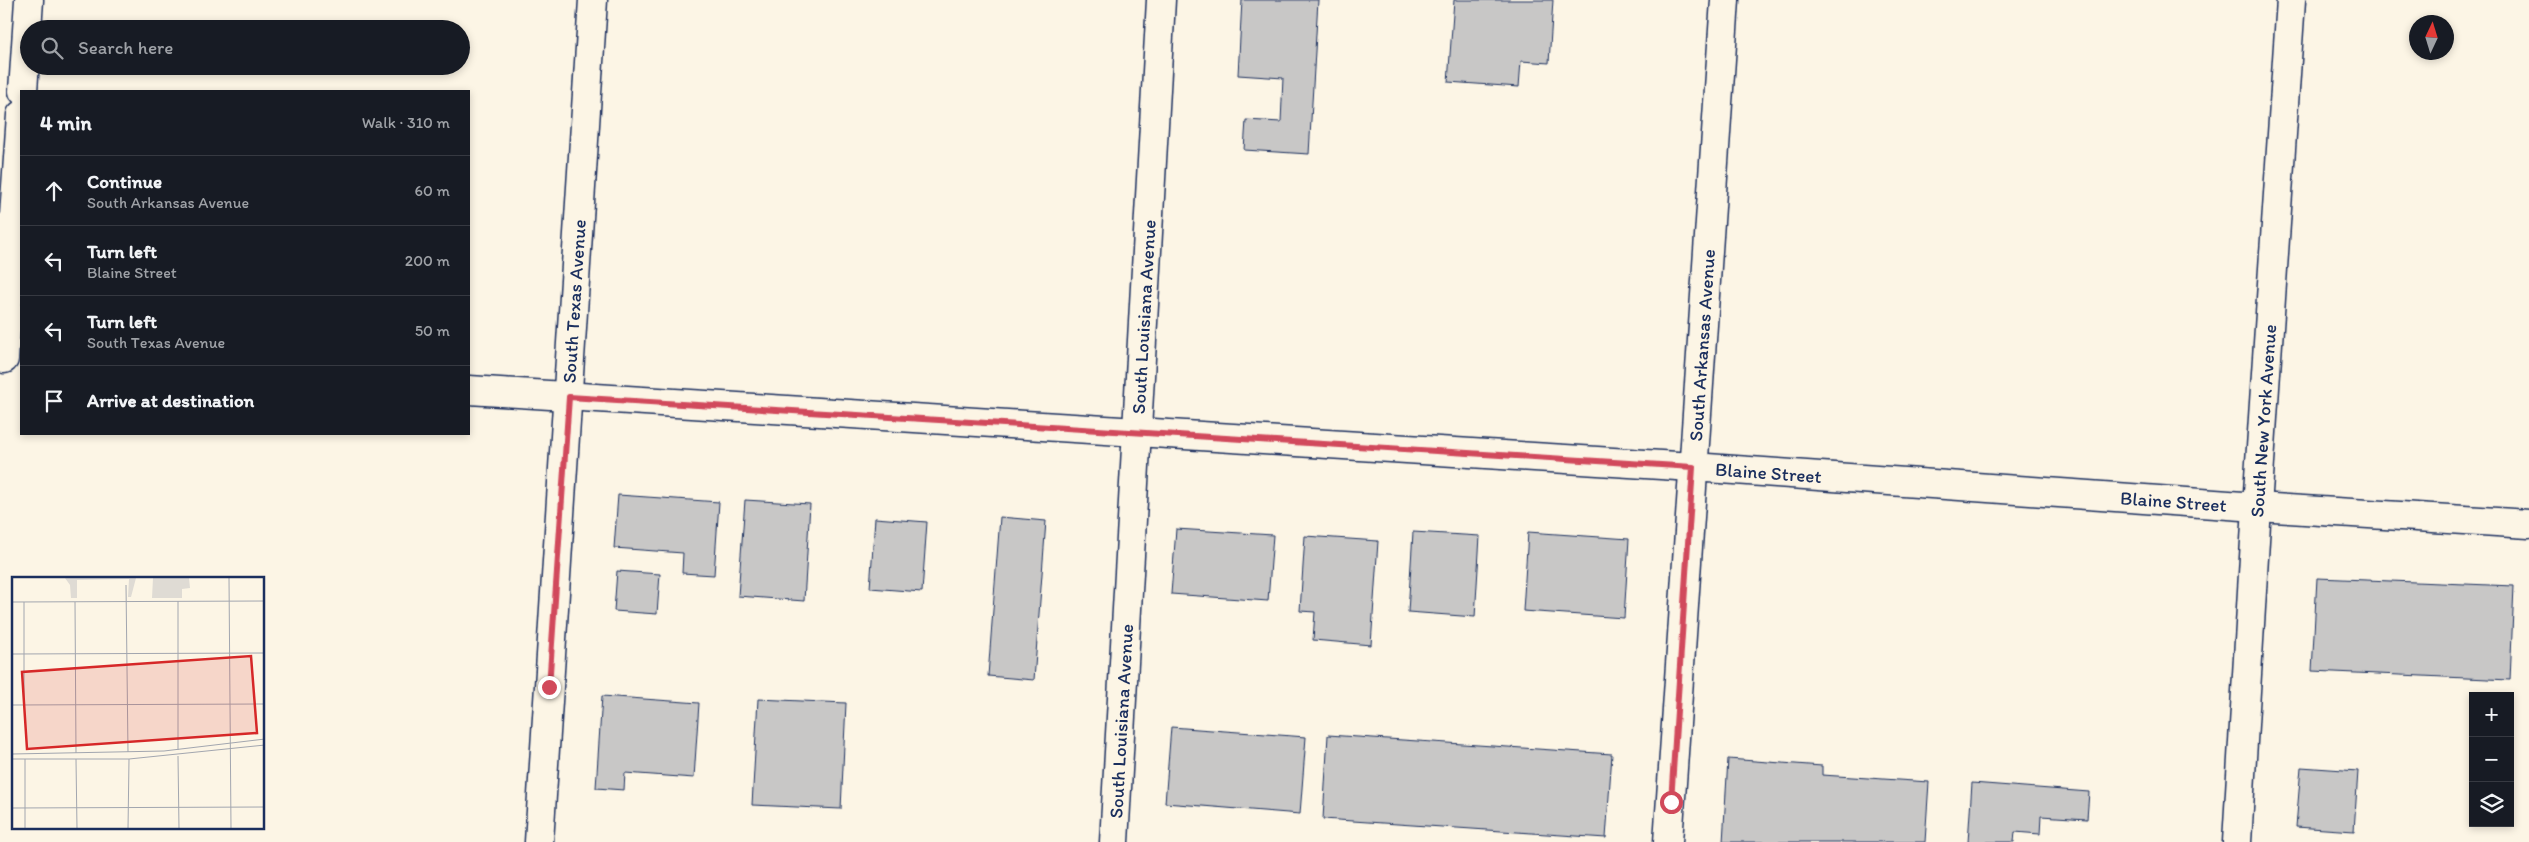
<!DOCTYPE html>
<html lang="en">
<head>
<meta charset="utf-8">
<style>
	:root { --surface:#171b24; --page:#20242c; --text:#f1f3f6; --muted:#9ea1a6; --line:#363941 }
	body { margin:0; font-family:Itim,sans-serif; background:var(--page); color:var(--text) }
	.controls { position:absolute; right:15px; bottom:15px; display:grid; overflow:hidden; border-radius:0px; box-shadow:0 2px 8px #0003 }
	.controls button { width:45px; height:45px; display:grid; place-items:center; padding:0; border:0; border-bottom:1px solid var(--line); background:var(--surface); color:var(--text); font:25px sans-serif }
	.compass { position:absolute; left:2409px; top:15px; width:45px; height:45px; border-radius:50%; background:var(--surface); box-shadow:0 2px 8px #0003; rotate:4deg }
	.stop { position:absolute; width:15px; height:15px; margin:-11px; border:4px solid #d1495b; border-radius:50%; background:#fff }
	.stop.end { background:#d1495b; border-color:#fff; box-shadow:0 1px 5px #0008 }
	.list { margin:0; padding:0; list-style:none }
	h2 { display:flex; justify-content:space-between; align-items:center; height:65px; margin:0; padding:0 20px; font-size:21px }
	h2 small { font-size:16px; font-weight:400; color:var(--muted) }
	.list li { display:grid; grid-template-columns:32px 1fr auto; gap:15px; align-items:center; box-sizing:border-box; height:70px; padding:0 20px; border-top:1px solid var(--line) }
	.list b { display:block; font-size:19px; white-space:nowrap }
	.list p { margin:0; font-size:16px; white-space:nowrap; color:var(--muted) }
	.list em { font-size:16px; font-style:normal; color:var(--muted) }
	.icon { flex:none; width:28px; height:28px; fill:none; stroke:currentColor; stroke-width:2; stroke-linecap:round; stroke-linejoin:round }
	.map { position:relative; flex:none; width:2529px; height:842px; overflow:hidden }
	.search { position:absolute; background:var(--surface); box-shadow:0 2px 8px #0003; left:20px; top:20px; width:450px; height:55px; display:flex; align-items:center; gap:12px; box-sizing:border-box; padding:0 18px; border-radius:28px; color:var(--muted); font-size:19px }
	.panel { position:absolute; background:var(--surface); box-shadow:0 2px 8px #0003; left:20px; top:90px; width:450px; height:345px; border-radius:0px }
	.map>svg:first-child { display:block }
</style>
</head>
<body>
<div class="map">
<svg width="2529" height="842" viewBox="0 0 2529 842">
	<rect width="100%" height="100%" fill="#fcf5e5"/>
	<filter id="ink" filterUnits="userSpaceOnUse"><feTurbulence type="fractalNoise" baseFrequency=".02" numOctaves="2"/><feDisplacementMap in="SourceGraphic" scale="10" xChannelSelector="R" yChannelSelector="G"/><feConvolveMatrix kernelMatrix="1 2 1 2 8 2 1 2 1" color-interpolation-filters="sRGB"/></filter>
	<g filter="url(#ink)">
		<path fill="#c8c7c6" stroke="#1b2f5e" d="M1242,0H1318L1309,154L1244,150L1246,120L1281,122L1283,78L1238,75Z
			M1454,0H1553L1549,63L1521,61L1519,87L1448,82Z
			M618,495L719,502L714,575L682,573L683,553L614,548Z
			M745,500L810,504L804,601L738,596Z
			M1000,517L1046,521L1034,680L988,676Z
			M875,518L927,522L922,592L870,588Z
			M1176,529L1273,535L1268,601L1171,594Z
			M1413,532L1480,536L1475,617L1408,612Z
			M1528,532L1629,539L1624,618L1523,611Z
			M1305,536L1378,541L1371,645L1313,640L1315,612L1300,611Z
			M617,571L660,574L657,614L614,611Z
			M2317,578L2514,586L2510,680L2312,671Z
			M602,696L699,703L694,778L625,773L624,790L596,788Z
			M758,699L846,703L841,809L752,805Z
			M1171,727L1306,737L1300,814L1165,803Z
			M1328,735L1612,754L1606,838L1323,819Z
			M1728,759L1822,766V775L1929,782L1925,842H1723Z
			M2301,767L2358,771L2354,831L2296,827Z
			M1972,783L2089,792L2087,819L2041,816L2040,834L2015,832L2014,842H1968Z"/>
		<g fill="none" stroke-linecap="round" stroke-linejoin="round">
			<g stroke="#1b2f5e" stroke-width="31">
				<g id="minor">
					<path d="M23,91L29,0"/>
					<path d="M4,359L21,115"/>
					<path id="s1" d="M469,390L1693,467L2257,507L2529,524"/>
					<path id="s2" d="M539,842L593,0"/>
					<path id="s3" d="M1114,842L1161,0"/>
					<path id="s4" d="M1668,842L1725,0"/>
					<path id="s5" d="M2237,842L2257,507L2291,0"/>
				</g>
			</g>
			<use href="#minor" stroke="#fcf5e5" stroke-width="28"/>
		</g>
	</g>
	<g fill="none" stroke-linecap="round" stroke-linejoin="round" filter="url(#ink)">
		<path stroke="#d1495b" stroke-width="6" d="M549,687L569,397L1693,467L1671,802"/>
	</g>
	<g text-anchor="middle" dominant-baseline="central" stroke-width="4" stroke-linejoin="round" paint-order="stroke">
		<g font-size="19" fill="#1b2f5e" stroke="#fcf5e5">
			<text stroke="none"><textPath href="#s2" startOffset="542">South Texas Avenue</textPath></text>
			<text stroke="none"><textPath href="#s3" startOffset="526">South Louisiana Avenue</textPath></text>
			<text stroke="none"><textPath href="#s4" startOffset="498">South Arkansas Avenue</textPath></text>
			<text stroke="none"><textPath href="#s5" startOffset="422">South New York Avenue</textPath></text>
			<text stroke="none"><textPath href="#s1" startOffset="1302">Blaine Street</textPath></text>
			<text stroke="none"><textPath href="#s1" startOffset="1708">Blaine Street</textPath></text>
			<text stroke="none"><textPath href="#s3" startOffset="121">South Louisiana Avenue</textPath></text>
		</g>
	</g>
	<g transform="translate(12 577)">
		<rect width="252" height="252" fill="#fcf5e5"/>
		<path d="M53,1H124L119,20H116L117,2L65,3V21H59L58,8ZM141,1H177L178,11L170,12V21H140Z" fill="#dfdbd4"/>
		<path fill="none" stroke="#a2a6af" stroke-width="1" d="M217,1L219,252M114,8L116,175M166,24V173M0,25L253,24M12,25V128M63,25L64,176M0,77L253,76M0,128L253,127M0,177L152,174L253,162M166,179L167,252M0,182H117L253,168M13,182V252M64,182L65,252M0,231L253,230M116,252L117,182"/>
		<path fill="#d62828" fill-opacity="0.15" stroke="#d62828" stroke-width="2.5" d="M239,79L245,156L15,172L10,95Z"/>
		<rect width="252" height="252" fill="none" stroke="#1b2f5e" stroke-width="2.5"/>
	</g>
</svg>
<div class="controls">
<button>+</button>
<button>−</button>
<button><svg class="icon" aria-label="layers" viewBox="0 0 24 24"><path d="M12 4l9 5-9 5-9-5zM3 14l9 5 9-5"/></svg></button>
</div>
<svg class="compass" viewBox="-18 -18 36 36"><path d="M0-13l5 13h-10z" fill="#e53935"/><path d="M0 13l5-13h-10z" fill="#9ea1a6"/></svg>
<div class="stop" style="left:1671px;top:802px"></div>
<div class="stop end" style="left:549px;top:687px"></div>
<div class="search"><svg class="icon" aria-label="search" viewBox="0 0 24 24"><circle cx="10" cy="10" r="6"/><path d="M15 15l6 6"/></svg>Search here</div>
<section class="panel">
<h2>4 min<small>Walk · 310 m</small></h2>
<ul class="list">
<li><svg class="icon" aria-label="ahead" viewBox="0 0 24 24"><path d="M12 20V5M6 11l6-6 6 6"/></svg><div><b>Continue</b><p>South Arkansas Avenue</p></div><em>60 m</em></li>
<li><svg class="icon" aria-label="left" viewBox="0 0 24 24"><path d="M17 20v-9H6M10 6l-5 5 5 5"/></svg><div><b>Turn left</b><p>Blaine Street</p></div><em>200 m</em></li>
<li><svg class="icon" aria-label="left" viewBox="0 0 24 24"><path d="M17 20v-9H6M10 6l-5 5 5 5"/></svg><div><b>Turn left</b><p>South Texas Avenue</p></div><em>50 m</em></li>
<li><svg class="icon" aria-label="arrive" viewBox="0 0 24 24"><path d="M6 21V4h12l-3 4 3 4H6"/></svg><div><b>Arrive at destination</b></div></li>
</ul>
</section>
</div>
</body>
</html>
